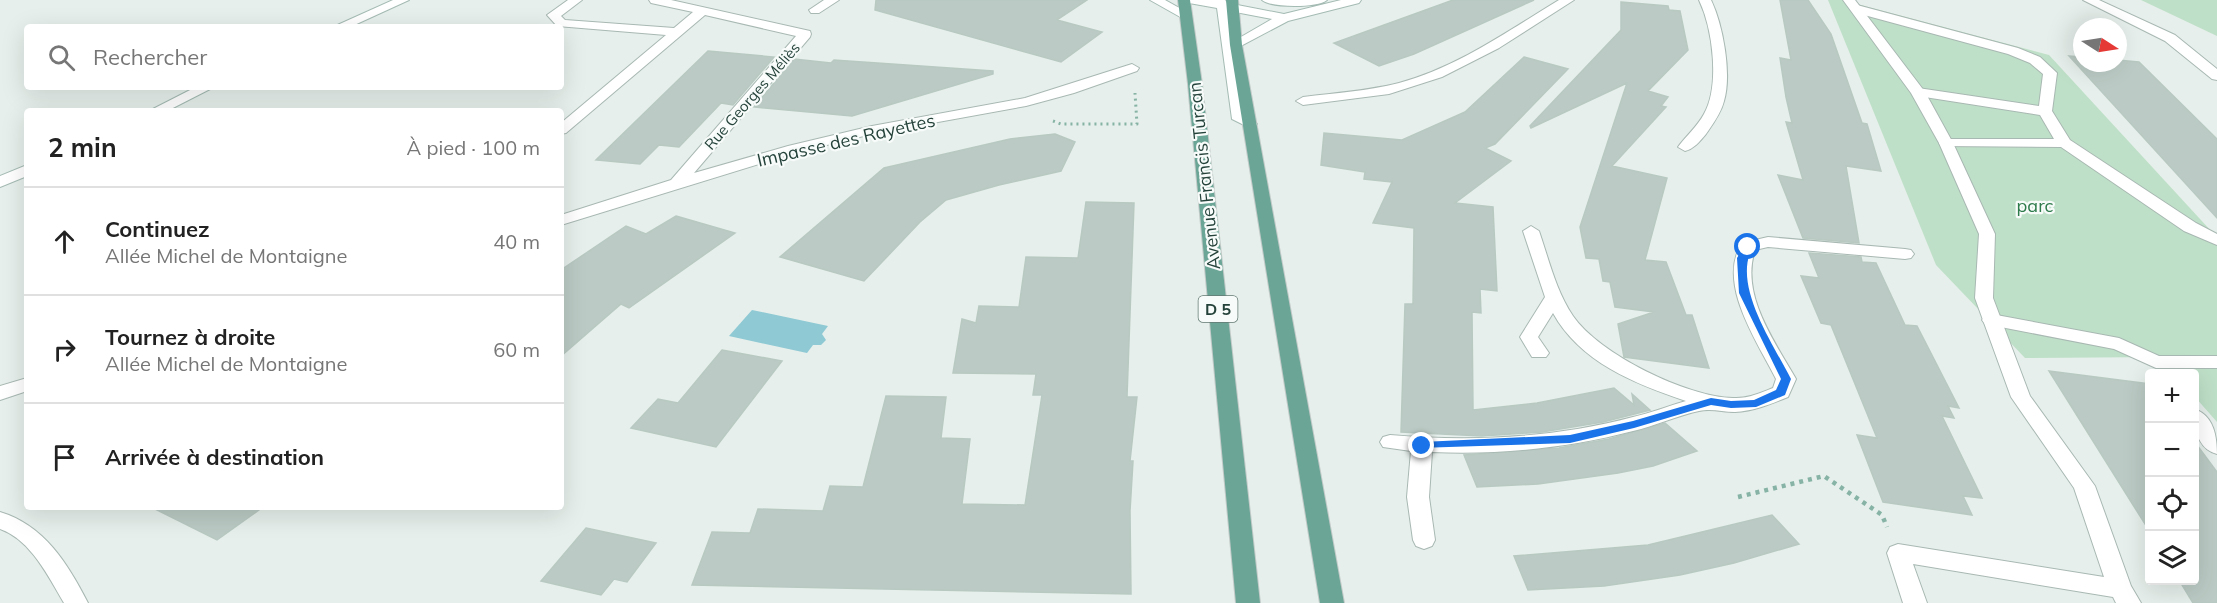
<!DOCTYPE html>
<html lang="fr">
<head>
<meta charset="utf-8">
<style>
	:root { --surface:#fff; --page:#f6f6f6; --text:#222; --muted:#767676; --line:#e0e0e0 }
	body { margin:0; font-family:Mulish,sans-serif; background:var(--page); color:var(--text) }
	.controls { position:absolute; right:18px; bottom:18px; display:grid; overflow:hidden; border-radius:6px; box-shadow:0 6px 24px #0002 }
	.controls button { width:54px; height:54px; display:grid; place-items:center; padding:0; border:0; border-bottom:2px solid var(--line); background:var(--surface); color:var(--text); font:30px sans-serif }
	.compass { position:absolute; left:2073px; top:18px; width:54px; height:54px; border-radius:50%; background:var(--surface); box-shadow:0 6px 24px #0002; rotate:102deg }
	.stop { position:absolute; width:18px; height:18px; margin:-14px; border:4px solid #1a73e8; border-radius:50%; background:#fff }
	.stop.end { background:#1a73e8; border-color:#fff; box-shadow:0 2px 6px #0008 }
	.list { margin:0; padding:0; list-style:none }
	h2 { display:flex; justify-content:space-between; align-items:center; height:78px; margin:0; padding:0 24px; font-size:26px }
	h2 small { font-size:20px; font-weight:400; color:var(--muted) }
	.list li { display:grid; grid-template-columns:39px 1fr auto; gap:18px; align-items:center; box-sizing:border-box; height:108px; padding:0 24px; border-top:2px solid var(--line) }
	.list b { display:block; font-size:22px; white-space:nowrap }
	.list p { margin:0; font-size:20px; white-space:nowrap; color:var(--muted) }
	.list em { font-size:20px; font-style:normal; color:var(--muted) }
	.icon { flex:none; width:33px; height:33px; fill:none; stroke:currentColor; stroke-width:2; stroke-linecap:round; stroke-linejoin:round }
	.map { position:relative; flex:none; width:2217px; height:603px; overflow:hidden }
	.search { position:absolute; background:var(--surface); box-shadow:0 6px 24px #0002; left:24px; top:24px; width:540px; height:66px; display:flex; align-items:center; gap:15px; box-sizing:border-box; padding:0 21px; border-radius:6px; color:var(--muted); font-size:22px }
	.panel { position:absolute; background:var(--surface); box-shadow:0 6px 24px #0002; left:24px; top:108px; width:540px; height:402px; border-radius:6px }
	.map>svg:first-child { display:block }
</style>
</head>
<body>
<div class="map">
<svg width="2217" height="603" viewBox="0 0 2217 603">
	<rect width="100%" height="100%" fill="#e6efeb"/>
	<path fill="#bfe0c8" d="M1828,0H1842L2049,55L2212,232L2217,234V422L2195,397L2194,374L2173,373L2158,357L2025,358L1936,265Z
		M2141,0H2217V36Z"/>
	<path fill="#8ec9d4" d="M752,310L828,326L822,334L826,340L821,345H813L807,353L729,336Z"/>
	<path fill="#bbcac4" stroke="#b8c9c2" stroke-width="1.5" d="M876,0H1087L1057,20L1102,32L1061,62L875,10Z
		M1453,0H1534L1414,54L1379,66L1334,43Z
		M1780,0H1808L1831,34L1862,123L1867,124L1881,171L1846,166L1859,243L1803,238L1778,175L1803,180L1786,122L1792,123L1786,97L1780,58L1791,60Z
		M1621,2L1668,6L1669,10L1680,11L1688,50L1648,91L1668,97L1661,106L1666,107L1612,166L1667,178L1645,260L1666,262L1686,315H1692L1709,368L1624,357L1618,324L1654,312L1615,307L1610,282L1603,281L1599,259L1586,258L1580,227L1627,83L1531,128L1530,126L1621,30Z
		M708,51L774,57L733,105L721,103L679,147L659,145L640,164L596,160Z
		M2069,56L2082,57V63H2118V60L2139,62L2217,139V218Z
		M1524,57L1568,69L1495,144L1485,148L1511,161L1455,203L1493,207L1497,291L1480,289L1481,313L1472,312L1473,410L1537,403L1614,388L1634,405L1632,394L1650,410L1603,422L1542,432L1482,436L1401,432L1405,304H1413L1414,228L1373,223L1392,182L1364,179L1365,172L1321,165L1324,133L1402,140L1465,112Z
		M794,59L831,63L834,60L993,71V74L852,116L754,107Z
		M1055,134L1075,142L1061,171L999,185L946,200L920,222L864,281L780,257L884,168L1010,139Z
		M1086,202L1134,203L1127,397H1137L1130,461H1133L1130,511L1131,594L692,585L712,532L750,533L758,509L823,511L830,486L863,487L886,396L946,397L941,438L970,439L962,504L1025,505L1042,395H1033L1036,374L953,373L962,319L976,323L979,306L1019,307L1026,257L1078,258Z
		M676,216L735,233L629,308L621,304L561,356V270L626,226L646,234Z
		M1809,253L1861,257L1862,262L1876,263L1905,325L1917,326L1959,408L1948,406L1954,418L1942,416L1982,498L1963,496L1972,515L1883,502L1857,435L1877,438L1831,325L1821,323L1801,276L1819,278Z
		M722,350L782,361L716,447L631,428L658,399L678,403Z
		M2049,371L2150,384V532Z
		M1665,423L1697,451L1653,466L1618,473L1538,484L1477,487L1464,455L1559,448L1609,439Z
		M2194,441L2217,472V603H2193L2179,580H2194Z
		M151,507H263L217,540Z
		M1772,515L1799,544L1734,563L1680,575L1604,586L1528,590L1514,556L1648,545Z
		M586,528L656,543L627,582L614,579L601,595L541,581Z"/>
	<g fill="none" stroke-linecap="round" stroke-linejoin="round">
		<g stroke="#a8b8b2" stroke-width="2">
			<path id="service" d="M1857,5L2018,48L2040,57L2057,73L2052,111L2070,140L2196,223L2217,234V245L2184,231L2061,147L1941,146L1939,143L1941,140L1946,139H2054L2040,115L1918,96L1913,95L1911,92L1913,89L1918,88L2039,106L2043,74L2030,63L2008,54L1853,12L1851,9Z
				M1991,314L2119,338L2159,356H2217V368H2156L2114,349L1985,324L1982,320L1985,316Z
				M2194,409C2214,415 2217,437 2217,454C2197,449 2194,427 2194,409Z"/>
		</g>
		<g stroke="#a8b8b2" stroke-width="2">
			<path id="minor" d="M568,0H582L561,16L565,20L674,28L693,12L651,3L649,0H671L810,31L811,34L810,37L694,173L788,146L872,126L1025,98L1132,64L1139,68L1137,71L1074,93L1026,106L872,134L798,152L561,225V215L671,180L796,36L705,15L566,133L561,134V123L666,35L557,26L547,15Z
				M824,0H839L819,13H811L809,10Z
				M1559,0H1574L1499,48L1442,77L1389,94L1303,105L1296,101L1303,97C1335,93 1368,91 1399,83C1458,67 1508,31 1559,0Z
				M1699,0H1711C1723,25 1732,74 1724,101C1721,113 1713,124 1706,134C1700,141 1694,149 1685,151L1678,147C1686,136 1697,127 1704,114C1720,86 1713,29 1699,0Z
				M1843,0H1855L1925,92L1953,143L1995,234L1993,298L2030,396L2095,486L2131,586L2141,603H2116L2113,597L1913,564L1927,603H1903L1887,553L1890,547L1898,544L2104,577L2074,488L2011,397L1975,298L1979,234L1939,143L1911,93Z
				M2083,0H2099L2175,35L2217,69V80L2212,79L2165,41Z
				M1531,226L1539,231C1549,260 1556,291 1573,316C1599,354 1687,397 1733,398C1747,399 1760,393 1773,388L1776,379C1758,343 1716,283 1742,243L1768,237L1905,249L1911,250L1914,254L1911,258L1905,259L1768,247L1755,250C1740,295 1775,342 1796,379L1788,397C1771,404 1754,411 1735,412C1722,412 1712,408 1699,411C1676,416 1655,426 1633,431C1568,448 1499,455 1432,452L1429,497L1435,540L1432,546L1424,549L1416,546L1413,540L1407,497L1411,451L1383,447L1380,442L1383,437L1390,435C1471,442 1554,438 1633,417C1651,413 1668,406 1686,401C1635,384 1580,362 1553,313L1538,337L1549,353L1546,357H1532L1520,337L1545,297L1523,231Z
				M27,378V391L0,400V386Z
				M0,512C44,525 68,564 88,603H64C48,576 31,540 0,529Z"/>
		</g>
		<g stroke="#a4bbb3" stroke-width="2">
			<path id="secondary" d="M393,0H409L350,27H333Z
				M1150,0H1165L1192,15L1186,19L1182,18Z
				M1187,0H1225L1227,3L1284,14L1341,0H1361L1359,3L1288,21L1235,49L1246,117L1257,124L1250,128L1232,119L1217,8L1189,3ZM1230,11L1272,19L1234,41Z
				M1262,0H1327C1318,8 1271,8 1262,0Z
				M196,87H214L167,111H149Z
				M27,165V176L0,187V176Z"/>
		</g>
		<g stroke="#c2cac8" stroke-width="2">
			<path id="primary" d="M1178,0H1190L1202,84L1260,603H1236L1188,84Z
				M1226,0H1238L1242,45L1344,603H1320L1230,45Z"/>
		</g>
		<path stroke="#86b3a5" stroke-width="3" stroke-dasharray="2 4" stroke-linecap="butt" d="M1053,121L1061,124H1137L1135,93"/>
		<path stroke="#86b3a5" stroke-width="4.5" stroke-dasharray="4 5" stroke-linecap="butt" d="M1738,497L1824,476L1882,515L1887,527"/>
		<use href="#service" fill="#fff" fill-rule="evenodd"/>
		<use href="#minor" fill="#fff" fill-rule="evenodd"/>
		<use href="#secondary" fill="#fff" fill-rule="evenodd"/>
		<use href="#primary" fill="#6aa596" fill-rule="evenodd"/>
	</g>
	<path fill="#1a73e8" d="M1745,245L1753,247C1731,284 1774,345 1791,379L1785,395L1756,407L1731,408L1711,405L1634,428L1570,443L1418,448L1417,446L1422,442L1570,435L1633,421L1711,398L1731,401L1754,400L1776,390L1781,379L1739,293L1737,258Z"/>
	<g text-anchor="middle" dominant-baseline="central" stroke-width="4.5" stroke-linejoin="round" paint-order="stroke">
		<g font-size="15" fill="#24423a" stroke="#f7fbf9">
			<text transform="translate(752 96) rotate(-49)">Rue Georges Méliès</text>
		</g>
		<rect fill="#f7fbf9" stroke="#637a73" stroke-width="1.5" x="1198.5" y="296" width="39" height="26" rx="4.5"/>
		<g font-size="16" font-weight="bold" fill="#24423a">
			<text x="1218" y="309">D 5</text>
		</g>
		<g font-size="18" fill="#24423a" stroke="#f7fbf9">
			<text transform="translate(846 140) rotate(-13)">Impasse des Rayettes</text>
			<text transform="translate(1204 176) rotate(-96)">Avenue Francis Turcan</text>
		</g>
		<g font-size="18" fill="#2d7a4b" stroke="#f7fbf9">
			<text x="2035" y="205">parc</text>
		</g>
	</g>
</svg>
<div class="controls">
<button>+</button>
<button>−</button>
<button><svg class="icon" aria-label="locate" viewBox="0 0 24 24"><circle cx="12" cy="12" r="6"/><path d="M12 2v4M12 18v4M2 12h4M18 12h4"/></svg></button>
<button><svg class="icon" aria-label="layers" viewBox="0 0 24 24"><path d="M12 4l9 5-9 5-9-5zM3 14l9 5 9-5"/></svg></button>
</div>
<svg class="compass" viewBox="-18 -18 36 36"><path d="M0-13l5 13h-10z" fill="#e53935"/><path d="M0 13l5-13h-10z" fill="#767676"/></svg>
<div class="stop" style="left:1748px;top:247px"></div>
<div class="stop end" style="left:1422px;top:446px"></div>
<div class="search"><svg class="icon" aria-label="search" viewBox="0 0 24 24"><circle cx="10" cy="10" r="6"/><path d="M15 15l6 6"/></svg>Rechercher</div>
<section class="panel">
<h2>2 min<small>À pied · 100 m</small></h2>
<ul class="list">
<li><svg class="icon" aria-label="ahead" viewBox="0 0 24 24"><path d="M12 20V5M6 11l6-6 6 6"/></svg><div><b>Continuez</b><p>Allée Michel de Montaigne</p></div><em>40 m</em></li>
<li><svg class="icon" aria-label="right" viewBox="0 0 24 24"><path d="M7 20v-9h11M14 6l5 5-5 5"/></svg><div><b>Tournez à droite</b><p>Allée Michel de Montaigne</p></div><em>60 m</em></li>
<li><svg class="icon" aria-label="arrive" viewBox="0 0 24 24"><path d="M6 21V4h12l-3 4 3 4H6"/></svg><div><b>Arrivée à destination</b></div></li>
</ul>
</section>
</div>
</body>
</html>
